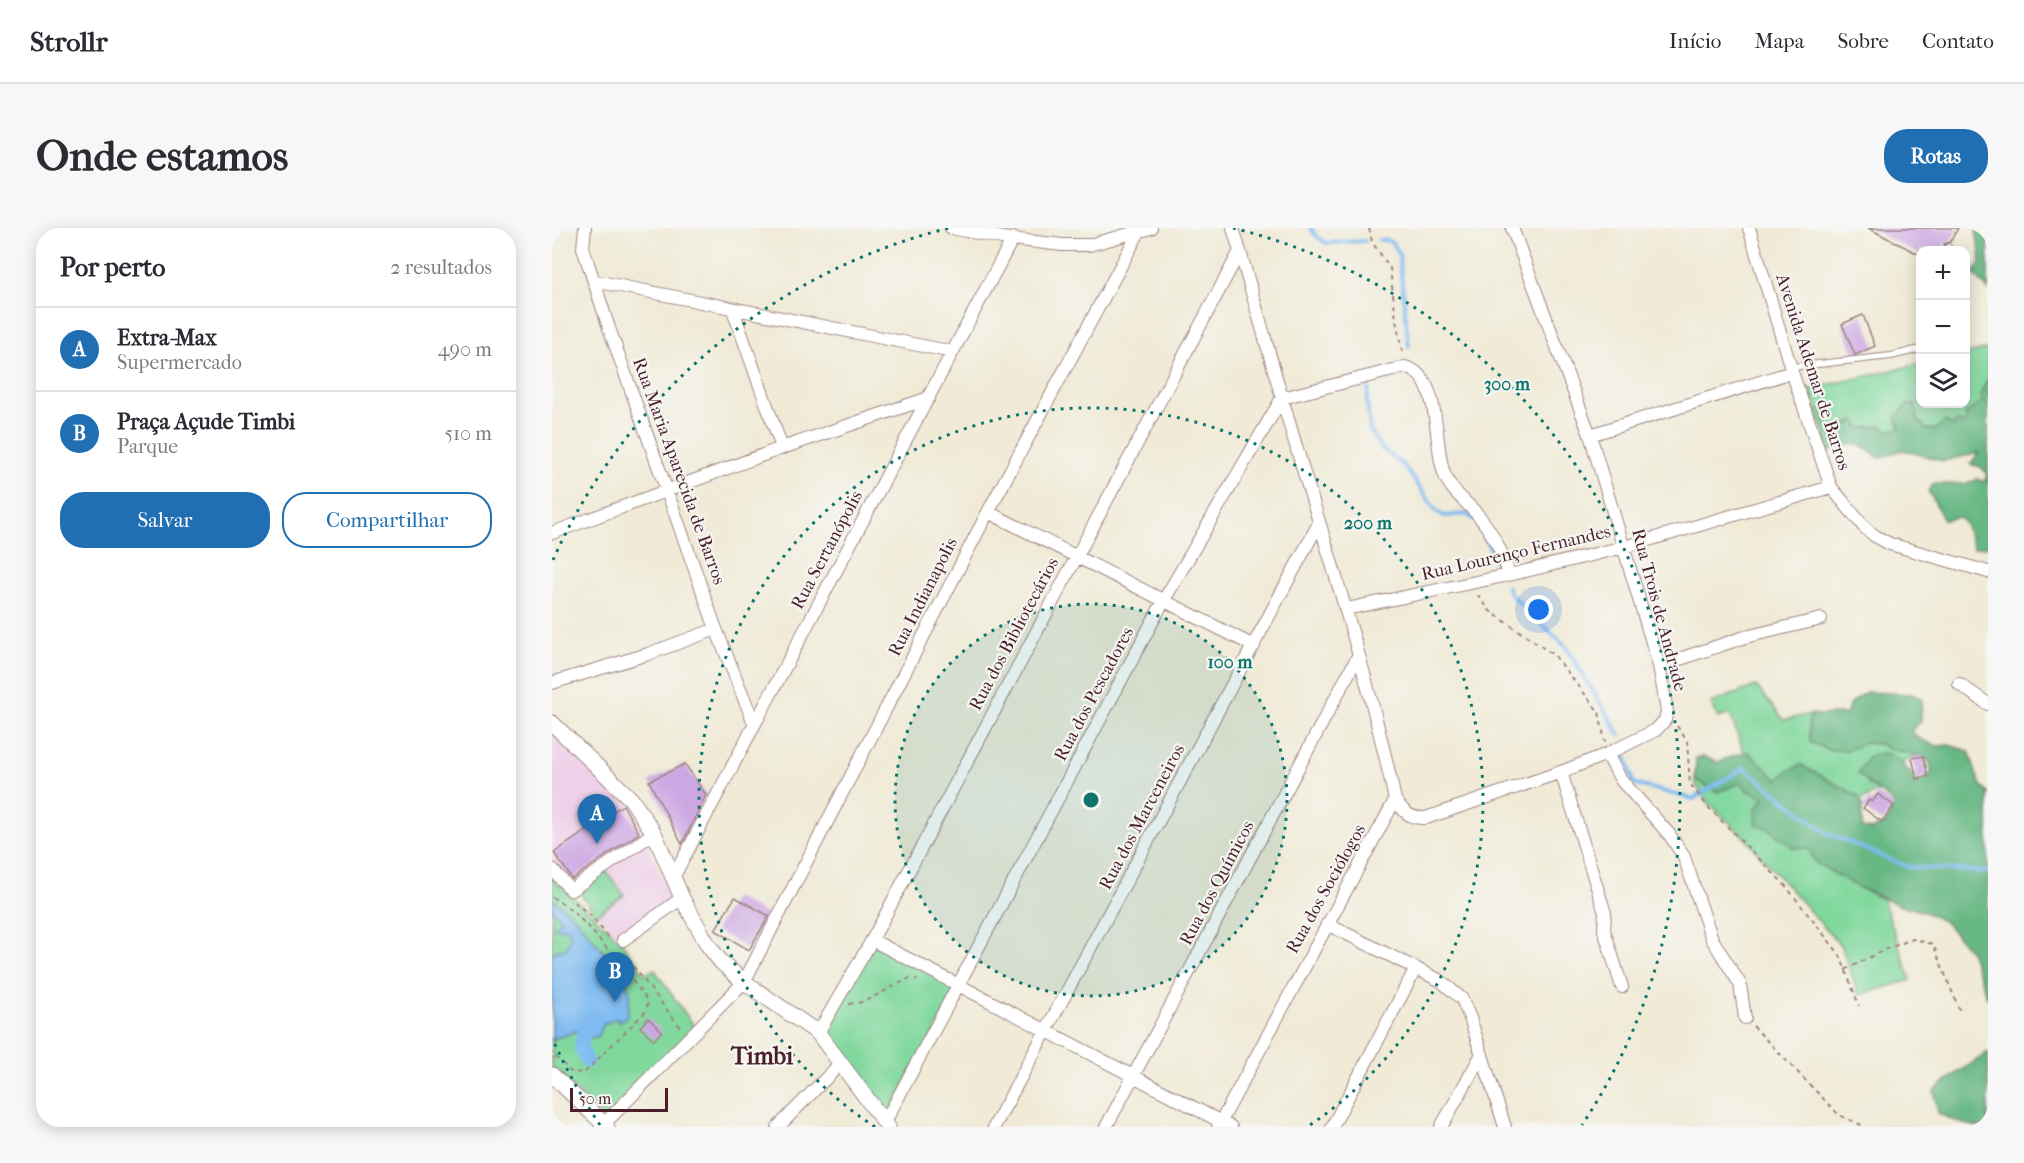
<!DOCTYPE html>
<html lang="pt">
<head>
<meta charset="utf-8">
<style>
	:root { --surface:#fff; --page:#f7f7f7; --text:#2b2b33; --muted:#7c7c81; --line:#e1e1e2; --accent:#1f6fb2 }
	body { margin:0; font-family:"IM FELL French Canon",serif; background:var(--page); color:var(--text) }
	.controls { position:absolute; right:18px; top:18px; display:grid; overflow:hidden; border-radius:12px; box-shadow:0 3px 15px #0003 }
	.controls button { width:54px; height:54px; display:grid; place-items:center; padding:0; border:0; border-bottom:2px solid var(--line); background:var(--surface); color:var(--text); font:30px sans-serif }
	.scale { position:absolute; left:18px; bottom:15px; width:98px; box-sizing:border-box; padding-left:6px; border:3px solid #4a1f2b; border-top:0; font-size:16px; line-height:21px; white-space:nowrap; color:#4a1f2b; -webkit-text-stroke:4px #f6f6f2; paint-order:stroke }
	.you { position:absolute; left:987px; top:382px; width:21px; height:21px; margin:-15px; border:4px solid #fff; border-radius:50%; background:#1a73e8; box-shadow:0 0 0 9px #1a73e833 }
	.badge { display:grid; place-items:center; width:39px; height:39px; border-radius:50%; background:var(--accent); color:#fff; font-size:20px; font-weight:700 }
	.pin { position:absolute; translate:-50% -50px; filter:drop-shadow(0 2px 3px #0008) }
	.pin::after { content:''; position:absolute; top:32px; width:21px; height:18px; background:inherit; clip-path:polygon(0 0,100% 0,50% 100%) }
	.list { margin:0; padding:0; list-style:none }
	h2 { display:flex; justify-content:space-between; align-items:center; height:78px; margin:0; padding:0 24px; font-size:26px }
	h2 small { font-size:20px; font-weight:400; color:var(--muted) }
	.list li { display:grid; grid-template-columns:39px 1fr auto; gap:18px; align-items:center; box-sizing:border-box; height:84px; padding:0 24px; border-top:2px solid var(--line) }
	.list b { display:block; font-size:22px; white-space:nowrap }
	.list p { margin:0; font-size:20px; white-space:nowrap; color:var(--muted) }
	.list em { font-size:20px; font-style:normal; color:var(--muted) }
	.actions { display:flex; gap:12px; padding:18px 24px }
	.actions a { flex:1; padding:14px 0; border:2px solid var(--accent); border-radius:24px; text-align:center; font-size:21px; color:var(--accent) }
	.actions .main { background:var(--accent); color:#fff }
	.icon { flex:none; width:33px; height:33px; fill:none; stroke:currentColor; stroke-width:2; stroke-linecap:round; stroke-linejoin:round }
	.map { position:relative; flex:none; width:1436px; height:899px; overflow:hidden; border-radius:24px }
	header { display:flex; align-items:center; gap:36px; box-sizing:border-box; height:84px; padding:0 30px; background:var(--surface); border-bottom:2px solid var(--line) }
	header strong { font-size:28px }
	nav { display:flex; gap:33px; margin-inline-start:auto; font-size:21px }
	.intro { display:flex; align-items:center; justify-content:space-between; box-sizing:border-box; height:144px; padding:0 36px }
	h1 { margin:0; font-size:42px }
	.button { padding:15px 27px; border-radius:24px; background:var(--accent); color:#fff; font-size:21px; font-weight:700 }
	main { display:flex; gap:36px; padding:0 36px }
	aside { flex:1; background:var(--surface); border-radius:24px; box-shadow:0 3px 15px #0003 }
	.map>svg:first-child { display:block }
</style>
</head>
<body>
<header>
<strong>Strollr</strong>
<nav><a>Início</a><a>Mapa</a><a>Sobre</a><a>Contato</a></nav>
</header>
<div class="intro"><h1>Onde estamos</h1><a class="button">Rotas</a></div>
<main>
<aside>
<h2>Por perto<small>2 resultados</small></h2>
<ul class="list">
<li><span class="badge">A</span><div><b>Extra-Max</b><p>Supermercado</p></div><em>490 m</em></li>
<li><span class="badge">B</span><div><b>Praça Açude Timbi</b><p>Parque</p></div><em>510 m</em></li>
</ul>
<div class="actions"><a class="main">Salvar</a><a>Compartilhar</a></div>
</aside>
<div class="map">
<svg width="1436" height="899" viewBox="0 0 1436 899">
	<rect width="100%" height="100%" fill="#f6f6f2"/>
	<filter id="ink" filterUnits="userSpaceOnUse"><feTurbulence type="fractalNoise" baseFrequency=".0167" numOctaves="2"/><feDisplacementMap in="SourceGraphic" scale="12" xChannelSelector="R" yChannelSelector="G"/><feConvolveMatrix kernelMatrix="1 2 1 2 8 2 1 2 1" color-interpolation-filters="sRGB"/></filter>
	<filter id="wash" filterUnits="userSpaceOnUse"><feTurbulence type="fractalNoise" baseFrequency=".008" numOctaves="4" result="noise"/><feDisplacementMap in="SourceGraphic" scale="24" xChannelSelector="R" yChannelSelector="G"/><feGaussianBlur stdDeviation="1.35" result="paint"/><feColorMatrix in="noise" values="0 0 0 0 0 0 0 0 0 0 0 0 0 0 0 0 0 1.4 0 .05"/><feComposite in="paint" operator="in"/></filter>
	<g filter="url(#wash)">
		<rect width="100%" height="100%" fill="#f0ead6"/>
		<path fill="#eed0e8" d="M0,504L78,578L120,671L67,710L0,633Z"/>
		<path fill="#81d89d" stroke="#667c64" stroke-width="1.5" d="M1436,121V151L1432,173L1413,186L1415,193C1394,206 1369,201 1347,197L1349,200L1335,203L1331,198L1285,203L1273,197L1268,181L1264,184L1257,161L1368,136V176H1414V126Z
			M1204,458L1232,492L1259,486L1257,493L1258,514L1277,522H1295L1315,515L1328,516L1337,521L1366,527L1350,535C1338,526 1330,525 1316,530V557L1327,563L1308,573L1306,568L1249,537L1234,544L1226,553L1197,525H1192L1178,486L1166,490L1159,475Z
			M1143,551L1165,564L1189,555L1196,563L1212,570L1204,596L1217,601L1242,620H1256L1308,660L1331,671L1359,752L1307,767L1289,718L1190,607L1155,573L1144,557Z
			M54,643L72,667L44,687L27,664Z
			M0,650L69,713L93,747L102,741L144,801L55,893L0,839Z
			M320,712L408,757L333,894L266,805Z"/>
		<path fill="#68b884" stroke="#596c58" stroke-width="1.5" d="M1424,0H1436V62L1421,45C1436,28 1424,19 1424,0Z
			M1436,151V318L1422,320L1413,296L1407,289L1392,292C1386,283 1382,270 1376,263L1381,256H1414L1426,251L1432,254L1435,246L1429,239L1418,236L1427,225L1391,233L1351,222L1327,230C1307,212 1299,214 1276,224L1264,184L1268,181L1273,187V197L1285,203L1303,192L1309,200L1331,198L1335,203L1348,200L1344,189L1356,176L1364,177L1365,193L1371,196L1372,201L1382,202L1393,193L1401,198L1404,193L1410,196L1415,193L1413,186L1431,173L1428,166Z
			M1314,464L1360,466L1370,471L1369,493L1359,503L1368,511L1384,518L1397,517L1417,523C1422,536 1425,557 1436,565V771L1418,723L1393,694L1373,684L1349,678L1308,660L1264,635L1256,620H1242L1217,601L1203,596L1204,580L1212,570L1196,563L1189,555L1165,564L1143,551L1144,530L1152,529L1166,534L1181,528L1196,524L1226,552L1234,544L1249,537L1306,568L1310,577V600L1319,602L1334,595L1342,576C1331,564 1317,558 1306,545C1309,540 1313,532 1317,529C1337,516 1355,539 1364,553H1372L1379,546L1378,534L1366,527L1337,521L1328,516L1315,515L1295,522H1277L1258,514L1257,493L1259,486C1272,488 1281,485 1294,487L1298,476Z
			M1436,824V899C1416,899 1403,894 1386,885L1382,863C1398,848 1419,837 1436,824Z"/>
		<path fill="#7fbbf1" stroke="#646d8e" stroke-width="1.5" d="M0,671L21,687L72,749L78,764L75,788L67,794L66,790L52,796L45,809L34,811L25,803L1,811L0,818V728L3,723L13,721L19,708L15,701L3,700L9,691L0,682Z"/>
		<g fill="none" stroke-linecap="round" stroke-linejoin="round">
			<path stroke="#7fbbf1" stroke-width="4" d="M759,0L763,7L774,15L813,13
				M827,12C840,11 842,16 847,27L857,118
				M817,157L815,173L818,202L829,220L852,238L885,284L892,288L914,286L923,292
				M927,297L946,338
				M955,358L959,367L1014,419L1068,507
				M1074,528L1082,556L1141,571L1192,540L1275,605L1356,639L1436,644"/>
			<path stroke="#7fbbf1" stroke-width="14" d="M31,807L29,820L35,833"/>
		</g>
		<g id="blocks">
			<path fill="#cda7e3" d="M1316,0H1406L1398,14L1392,16V22H1368V27Z
				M1311,87L1323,118L1303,127L1290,96Z
				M1371,528L1376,548L1365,551L1360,530Z
				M133,536L154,567L130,616L97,553Z
				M1326,566L1342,578L1330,594L1311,580L1317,572L1320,574Z
				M71,577L87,605L20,651L2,625Z
				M183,669L217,688L197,722L163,702Z
				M96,790L110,803L102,812L88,799Z"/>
		</g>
	</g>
	<g filter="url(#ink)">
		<use href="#blocks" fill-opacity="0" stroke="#9d8480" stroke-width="1.5"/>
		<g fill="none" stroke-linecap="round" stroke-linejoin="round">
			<g stroke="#9d8480" stroke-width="8">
				<path id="service" d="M1396,19L1397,22
					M1239,139L1339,128L1368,121"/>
			</g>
			<g stroke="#9d8480" stroke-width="14">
				<path id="minor" d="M33,0L31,20L57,100L164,401L202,495
					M399,0L450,10L510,17H537L599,0
					M1197,0L1240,144L1279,259L1312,299L1323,308L1338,316L1436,344
					M43,53L401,124
					M181,82L230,220
					M1038,207L1240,144
					M436,284L702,418
					M0,305L230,220L377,170
					M794,381L957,347L1072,319L1279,259
					M1107,438L1193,409L1269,391
					M0,455L96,426L164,401
					M1407,456L1436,476
					M1055,526L1069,552L1117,606L1132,629L1160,711L1188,756L1193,790
					M1009,544L1053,685L1052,702L1070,759
					M843,572C852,584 858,591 874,590L1009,544L1055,526L1104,502L1113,492L1115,483L1107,438L1038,207L960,0
					M0,641L19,662L102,605
					M121,650L461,10
					M775,696L889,753L910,771L918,790L953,899
					M71,712L130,670
					M320,712L679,899
					M266,805L320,712L688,23
					M333,894L612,372L730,170L853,139C890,148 881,215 892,245C898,263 914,273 926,287C941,305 951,325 957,347
					M49,899L192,754L436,284L587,4
					M226,899L290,834
					M442,899L767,295
					M554,899L806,428
					M666,899L843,572C820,463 786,355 753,248C728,166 706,83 681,0
					M780,899L864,740
					M889,899L930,826"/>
			</g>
			<g stroke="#9d8480" stroke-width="17">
				<path id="tertiary" d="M0,495L79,571L102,605L130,670L156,717L169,734L192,754L266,805L336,899
					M0,847L55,899"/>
			</g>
			<path stroke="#9d8480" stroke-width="2" stroke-dasharray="4.5 4.5" stroke-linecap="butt" d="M817,0L820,14L838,40L844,92L851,128
				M926,367L938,383L1003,428L1047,484L1053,514
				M1125,498L1135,513L1138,556L1157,580L1233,657L1288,727L1307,778
				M0,669C31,687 52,718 74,745C81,754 91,764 96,775L93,784L33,844L20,845L0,825
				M22,674L39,688L58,711
				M70,724L129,800
				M1293,742L1334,721L1361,711L1381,716L1409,786
				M297,776L311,774L358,750L366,752
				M1201,798L1287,887L1314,899"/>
			<use href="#service" stroke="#fff" stroke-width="6"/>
			<use href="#minor" stroke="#fff" stroke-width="12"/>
			<use href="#tertiary" stroke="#fff" stroke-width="15"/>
		</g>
	</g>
	<circle cx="539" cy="572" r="196" fill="#0f766e" fill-opacity=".12"/>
	<g fill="none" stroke="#0f766e" stroke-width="3" stroke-dasharray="3 6">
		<circle cx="539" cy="572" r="196"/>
		<path d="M323 899A392 392 0 1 1 755 899"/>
		<path d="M48 897A589 589 0 0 1 1 812M1 332A589 589 0 0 1 397 0M681 0A589 589 0 0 1 1030 897"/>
	</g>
	<g text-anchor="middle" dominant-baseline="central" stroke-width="4.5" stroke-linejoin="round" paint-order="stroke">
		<g font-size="18" fill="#4a1f2b" stroke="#f6f6f2">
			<text transform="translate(1261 144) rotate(72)">Avenida Ademar de Barros</text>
			<text transform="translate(127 243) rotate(70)">Rua Maria Aparecida de Barros</text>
			<text transform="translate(275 322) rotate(-62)">Rua Sertanópolis</text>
			<text transform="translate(964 325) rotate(-13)">Rua Lourenço Fernandes</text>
			<text transform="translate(371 369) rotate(-63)">Rua Indianapolis</text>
			<text transform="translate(1107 382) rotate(75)">Rua Trois de Andrade</text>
			<text transform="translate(462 406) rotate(-62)">Rua dos Bibliotecários</text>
			<text transform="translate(542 466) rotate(-62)">Rua dos Pescadores</text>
			<text transform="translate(590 589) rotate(-62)">Rua dos Marceneiros</text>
			<text transform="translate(665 655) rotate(-62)">Rua dos Químicos</text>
			<text transform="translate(774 661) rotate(-61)">Rua dos Sociólogos</text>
		</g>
		<g font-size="24" font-weight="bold" fill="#4a1f2b" stroke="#f6f6f2">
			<text x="210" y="828">Timbi</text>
		</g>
	</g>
	<circle cx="539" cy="572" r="9" fill="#0f766e" stroke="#f6f6f2" stroke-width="3"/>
	<g font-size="18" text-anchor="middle" font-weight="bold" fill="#0f766e" stroke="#f6f6f2" stroke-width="4.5" stroke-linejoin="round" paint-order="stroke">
		<text x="955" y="162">300 m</text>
		<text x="816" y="301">200 m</text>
		<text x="678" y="440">100 m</text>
	</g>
</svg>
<div class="controls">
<button>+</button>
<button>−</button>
<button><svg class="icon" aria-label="layers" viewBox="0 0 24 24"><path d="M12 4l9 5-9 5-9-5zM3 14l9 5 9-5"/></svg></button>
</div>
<div class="scale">50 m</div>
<div class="you"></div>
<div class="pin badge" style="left:45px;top:616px">A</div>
<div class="pin badge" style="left:63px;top:774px">B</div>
</div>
</main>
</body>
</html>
